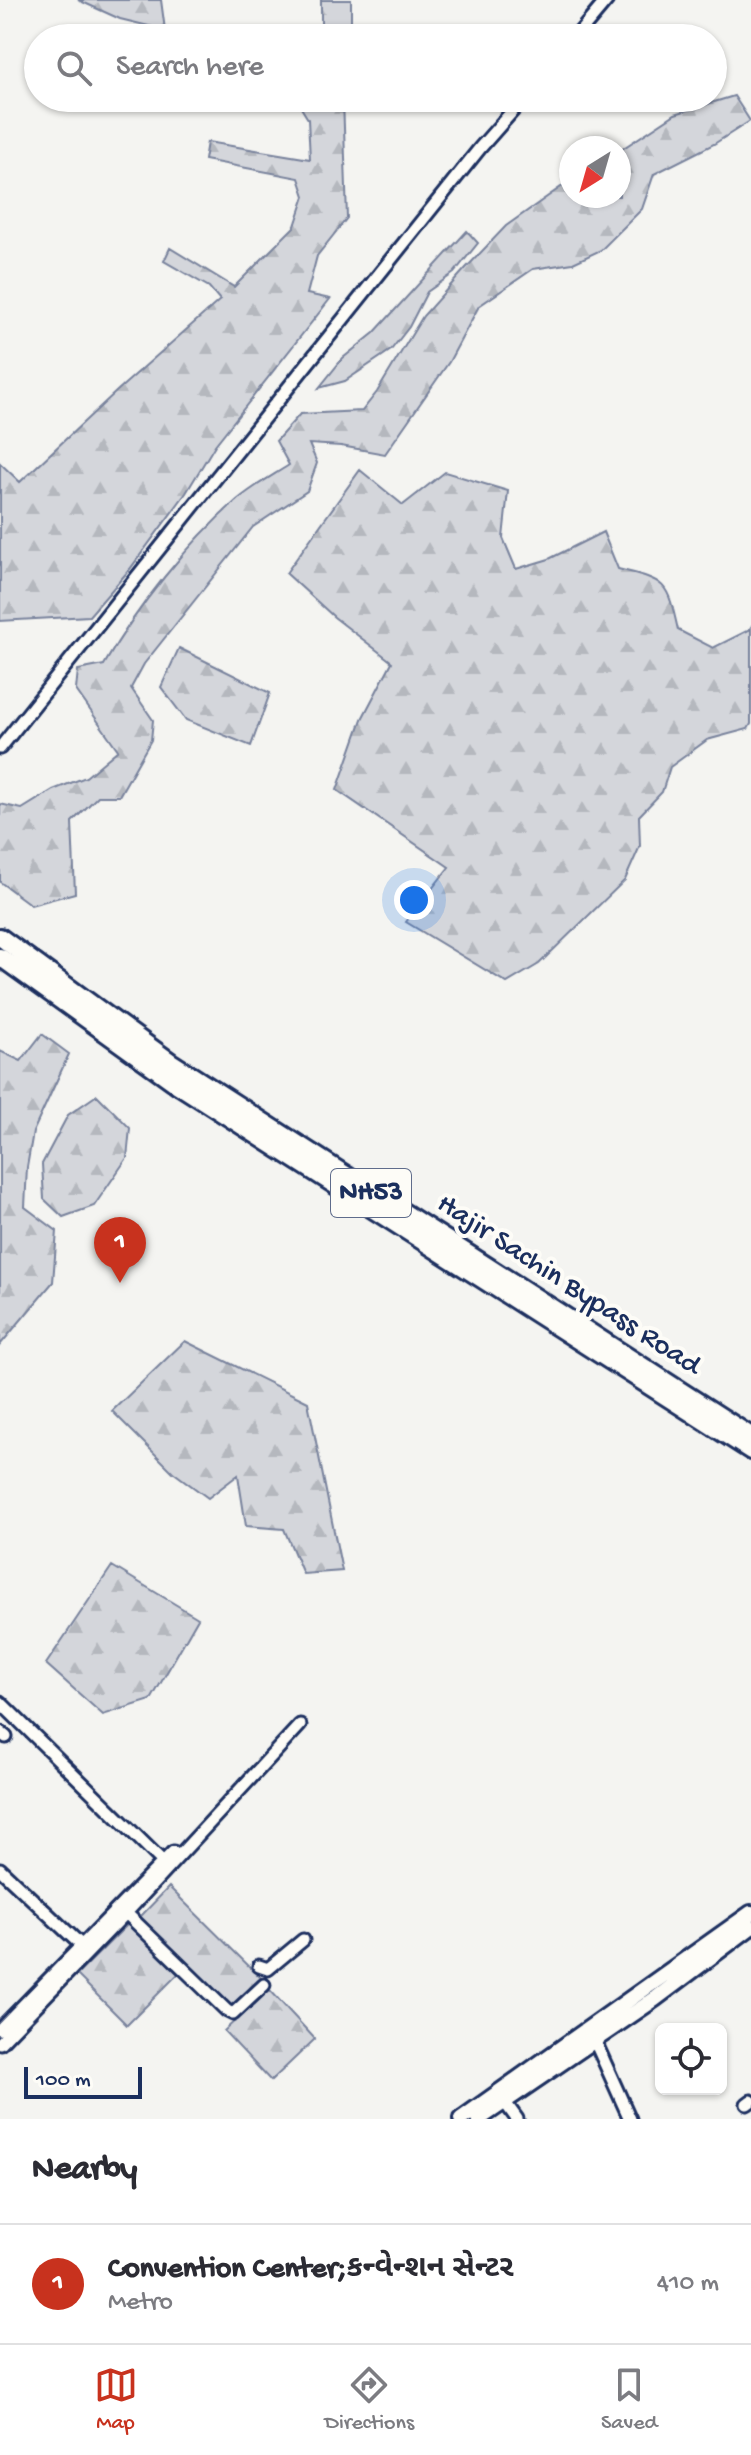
<!DOCTYPE html>
<html lang="en">
<head>
<meta charset="utf-8">
<style>
	:root { --surface:#fff; --page:#f2f2f3; --text:#2b2b33; --muted:#7c7c81; --line:#e1e1e2; --accent:#c8321e }
	body { margin:0; font-family:"Gochi Hand","Noto Sans Gujarati",sans-serif; background:var(--page); color:var(--text) }
	.controls { position:absolute; right:24px; bottom:24px; display:grid; overflow:hidden; border-radius:12px; box-shadow:0 2px 6px #0004 }
	.controls button { width:72px; height:72px; display:grid; place-items:center; padding:0; border:0; border-bottom:2px solid var(--line); background:var(--surface); color:var(--text); font:40px sans-serif }
	.compass { position:absolute; left:559px; top:136px; width:72px; height:72px; border-radius:50%; background:var(--surface); box-shadow:0 2px 6px #0004; rotate:217deg }
	.scale { position:absolute; left:24px; bottom:20px; width:118px; box-sizing:border-box; padding-left:8px; border:4px solid #1b2f5e; border-top:0; font-size:22px; line-height:28px; white-space:nowrap; color:#1b2f5e; -webkit-text-stroke:6px #fdfcf7; paint-order:stroke }
	.you { position:absolute; left:414px; top:900px; width:28px; height:28px; margin:-20px; border:6px solid #fff; border-radius:50%; background:#1a73e8; box-shadow:0 0 0 12px #1a73e833 }
	.badge { display:grid; place-items:center; width:52px; height:52px; border-radius:50%; background:var(--accent); color:#fff; font-size:26px; font-weight:700 }
	.pin { position:absolute; translate:-50% -66px; filter:drop-shadow(0 2px 4px #0008) }
	.pin::after { content:''; position:absolute; top:42px; width:28px; height:24px; background:inherit; clip-path:polygon(0 0,100% 0,50% 100%) }
	.list { margin:0; padding:0; list-style:none }
	h2 { display:flex; justify-content:space-between; align-items:center; height:104px; margin:0; padding:0 32px; font-size:34px }
	h2 small { font-size:26px; font-weight:400; color:var(--muted) }
	.list li { display:grid; grid-template-columns:52px 1fr auto; gap:24px; align-items:center; box-sizing:border-box; height:120px; padding:0 32px; border-top:2px solid var(--line) }
	.list b { display:block; font-size:30px; white-space:nowrap }
	.list p { margin:0; font-size:26px; white-space:nowrap; color:var(--muted) }
	.list em { font-size:26px; font-style:normal; color:var(--muted) }
	.icon { flex:none; width:44px; height:44px; fill:none; stroke:currentColor; stroke-width:2; stroke-linecap:round; stroke-linejoin:round }
	.map { position:relative; flex:none; width:751px; height:2119px; overflow:hidden }
	.search { position:absolute; background:var(--surface); box-shadow:0 2px 6px #0004; left:24px; right:24px; top:24px; height:88px; display:flex; align-items:center; gap:20px; box-sizing:border-box; padding:0 28px; border-radius:44px; color:var(--muted); font-size:30px }
	.sheet { height:224px; background:var(--surface) }
	nav { display:flex; justify-content:space-around; align-items:center; box-sizing:border-box; height:112px; border-top:2px solid var(--line); background:var(--surface); font-size:22px; color:var(--muted) }
	nav a { display:grid; justify-items:center; gap:4px }
	nav .on { color:var(--accent) }
	.map>svg:first-child { display:block }
</style>
</head>
<body>
<div class="map">
<svg width="751" height="2119" viewBox="0 0 751 2119">
	<defs>
		<pattern id="forest-firs" width="22" height="20" patternUnits="userSpaceOnUse" patternTransform="scale(2)"><rect width="22" height="20" fill="#d4d6db"/><path d="M5 1l3.5 6h-7zM16 11l3.5 6h-7z" fill="#b5b8be"/></pattern>
	</defs>
	<rect width="100%" height="100%" fill="#f4f4f1"/>
	<filter id="ink" filterUnits="userSpaceOnUse"><feTurbulence type="fractalNoise" baseFrequency=".0125" numOctaves="2"/><feDisplacementMap in="SourceGraphic" scale="16" xChannelSelector="R" yChannelSelector="G"/><feConvolveMatrix kernelMatrix="1 2 1 2 8 2 1 2 1" color-interpolation-filters="sRGB"/></filter>
	<g filter="url(#ink)">
		<path fill="url(#forest-firs)" stroke="#78829c" stroke-width="2" d="M78,0H161L165,30L120,19Z
			M321,0H351V38H321Z
			M734,96L750,121L714,144L654,174L642,209L601,250L573,263L533,269L479,306L449,362L385,454L341,446L309,444L317,463L307,491L253,527L144,664L131,688L153,720L151,740L119,796H98L72,822L75,893L31,905L0,882V804L22,809L53,790L86,777L118,750L76,690L78,670L104,665C137,607 187,544 237,500C252,487 272,476 289,465L276,441L300,414L362,411L377,392L423,316L466,268L506,226L571,180V196H619V151L675,114Z
			M295,98H343L347,218L317,256L307,294L330,299L215,445L186,493L130,569L89,616L0,621V463L20,482L118,390L220,300L209,287L164,261L170,248L234,287L295,226L305,196L299,178L204,160L207,142L310,159L308,119Z
			M467,231L478,243L454,273L427,292L409,327L391,350L345,381L319,388L343,358L374,333Z
			M360,470L403,505L445,472L508,491L503,538L516,569L549,559L603,532L618,569C667,581 667,581 678,630L713,648L749,630L751,627V724L748,729L707,740L670,767L662,792L639,816L640,846L625,880L539,964L507,983L406,922L449,867L337,790L362,719L392,662L334,617L286,573Z
			M179,648L270,693L251,746L186,720L161,687Z
			M42,1034L69,1054L33,1132L27,1167L25,1207L57,1231L53,1282L0,1345V1051L21,1061Z
			M97,1095L130,1128L127,1158L94,1206L63,1217L44,1199L42,1164L68,1115Z
			M185,1341L308,1402L342,1571L303,1574L284,1529L246,1526L238,1475L208,1498L173,1472L112,1411Z
			M112,1566L198,1618L151,1700L103,1715L46,1664Z
			M169,1887L263,1980L233,2011L139,1918Z
			M128,1924L178,1974L127,2025L77,1975Z
			M269,1989L315,2039L271,2081L224,2031Z"/>
		<g fill="none" stroke-linecap="round" stroke-linejoin="round">
			<g stroke="#1b2f5e" stroke-width="17">
				<path id="minor" d="M575,38L607,0
					M0,748L480,148L524,98
					M0,1702L163,1862
					M0,1732L6,1737
					M0,1869L81,1945
					M126,1913L227,2011L233,2014L264,1985
					M259,1966L268,1969L303,1940
					M0,2029L173,1852
					M594,2039L630,2119
					M0,2043L126,1913L300,1725
					M504,2101L517,2119
					M747,2104L751,2101"/>
			</g>
			<g stroke="#1b2f5e" stroke-width="20">
				<path id="major" d="M461,2119L751,1913
					M479,2119L655,1999L751,1927"/>
			</g>
			<g stroke="#1b2f5e" stroke-width="22">
				<path id="highway" d="M0,937L171,1062L751,1436
					M0,957L178,1085L751,1451"/>
			</g>
			<use href="#minor" stroke="#fdfcf7" stroke-width="11"/>
			<use href="#major" stroke="#fdfcf7" stroke-width="14"/>
			<use href="#highway" stroke="#fdfcf7" stroke-width="16"/>
		</g>
	</g>
	<g text-anchor="middle" dominant-baseline="central" stroke-width="8" stroke-linejoin="round" paint-order="stroke">
		<rect fill="#fdfcf7" stroke="#5f6c8c" stroke-width="2" x="331" y="1169" width="80" height="48" rx="6"/>
		<g font-size="28" font-weight="bold" fill="#1b2f5e">
			<text x="371" y="1193">NH53</text>
		</g>
		<g font-size="30" fill="#1b2f5e" stroke="#fdfcf7">
			<text transform="translate(568 1286) rotate(33)">Hajir Sachin Bypass Road</text>
		</g>
	</g>
</svg>
<div class="controls">
<button><svg class="icon" aria-label="locate" viewBox="0 0 24 24"><circle cx="12" cy="12" r="6"/><path d="M12 2v4M12 18v4M2 12h4M18 12h4"/></svg></button>
</div>
<svg class="compass" viewBox="-18 -18 36 36"><path d="M0-13l5 13h-10z" fill="#e53935"/><path d="M0 13l5-13h-10z" fill="#7c7c81"/></svg>
<div class="scale">100 m</div>
<div class="you"></div>
<div class="pin badge" style="left:120px;top:1283px">1</div>
<div class="search"><svg class="icon" aria-label="search" viewBox="0 0 24 24"><circle cx="10" cy="10" r="6"/><path d="M15 15l6 6"/></svg>Search here</div>
</div>
<section class="sheet">
<h2>Nearby<small></small></h2>
<ul class="list">
<li><span class="badge">1</span><div><b>Convention Center;કન્વેન્શન સેન્ટર</b><p>Metro</p></div><em>410 m</em></li>
</ul>
</section>
<nav>
<a class="on"><svg class="icon" aria-label="map" viewBox="0 0 24 24"><path d="M3 6l6-2 6 2 6-2v14l-6 2-6-2-6 2zM9 4v14M15 6v14"/></svg>Map</a>
<a><svg class="icon" aria-label="directions" viewBox="0 0 24 24"><path d="M12 3l9 9-9 9-9-9zM9 14v-3h6M13 9l2 2-2 2"/></svg>Directions</a>
<a><svg class="icon" aria-label="saved" viewBox="0 0 24 24"><path d="M7 4h10v16l-5-4-5 4z"/></svg>Saved</a>
</nav>
</body>
</html>
